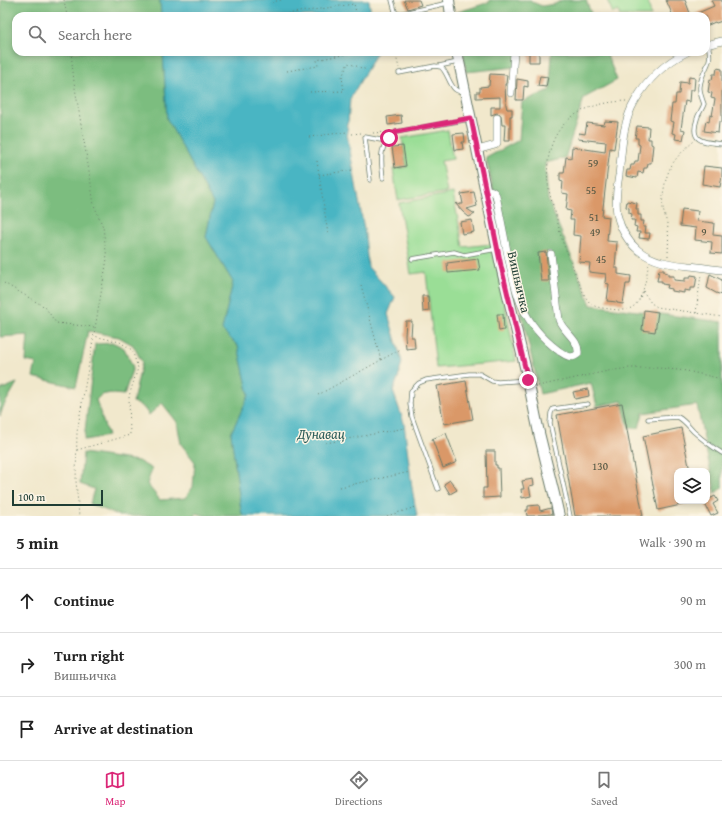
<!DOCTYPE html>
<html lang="en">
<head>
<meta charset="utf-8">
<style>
	:root { --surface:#fff; --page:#f6f6f6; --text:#222; --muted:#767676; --line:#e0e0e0; --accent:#db2777 }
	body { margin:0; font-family:"Gentium Book Plus",serif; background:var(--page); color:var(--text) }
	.controls { position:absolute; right:12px; bottom:12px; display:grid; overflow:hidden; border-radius:8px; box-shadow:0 2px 6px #0003 }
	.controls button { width:36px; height:36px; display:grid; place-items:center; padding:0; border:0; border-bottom:1px solid var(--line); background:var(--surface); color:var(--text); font:20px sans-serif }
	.scale { position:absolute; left:12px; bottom:10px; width:91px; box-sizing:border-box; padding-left:4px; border:2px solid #1f3d34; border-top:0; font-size:11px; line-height:14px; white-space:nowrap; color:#1f3d34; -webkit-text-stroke:3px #fcf5e5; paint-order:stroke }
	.stop { position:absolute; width:12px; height:12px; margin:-9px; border:3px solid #db2777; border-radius:50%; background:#fff }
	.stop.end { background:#db2777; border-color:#fff; box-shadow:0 1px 4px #0008 }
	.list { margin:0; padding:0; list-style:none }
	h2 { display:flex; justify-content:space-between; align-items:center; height:52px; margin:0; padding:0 16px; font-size:17px }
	h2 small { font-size:13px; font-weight:400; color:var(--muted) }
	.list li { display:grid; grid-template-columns:26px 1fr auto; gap:12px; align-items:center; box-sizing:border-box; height:64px; padding:0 16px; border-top:1px solid var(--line) }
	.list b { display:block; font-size:15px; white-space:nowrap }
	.list p { margin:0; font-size:13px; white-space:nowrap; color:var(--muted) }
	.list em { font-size:13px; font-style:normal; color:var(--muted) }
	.icon { flex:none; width:22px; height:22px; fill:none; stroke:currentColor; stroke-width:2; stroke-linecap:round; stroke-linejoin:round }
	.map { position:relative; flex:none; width:722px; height:516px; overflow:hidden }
	.search { position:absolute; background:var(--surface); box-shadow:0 2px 6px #0003; left:12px; right:12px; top:12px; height:44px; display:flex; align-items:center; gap:10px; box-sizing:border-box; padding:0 14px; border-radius:12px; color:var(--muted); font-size:15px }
	.sheet { height:244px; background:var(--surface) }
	nav { display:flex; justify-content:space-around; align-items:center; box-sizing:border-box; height:56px; border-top:1px solid var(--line); background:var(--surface); font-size:11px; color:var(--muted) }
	nav a { display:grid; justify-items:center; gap:2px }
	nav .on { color:var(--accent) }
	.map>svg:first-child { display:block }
</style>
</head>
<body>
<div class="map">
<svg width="722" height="516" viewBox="0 0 722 516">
	<rect width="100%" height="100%" fill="#fcf5e5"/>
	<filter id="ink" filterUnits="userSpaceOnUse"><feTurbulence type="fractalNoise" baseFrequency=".025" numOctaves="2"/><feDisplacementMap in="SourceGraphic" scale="8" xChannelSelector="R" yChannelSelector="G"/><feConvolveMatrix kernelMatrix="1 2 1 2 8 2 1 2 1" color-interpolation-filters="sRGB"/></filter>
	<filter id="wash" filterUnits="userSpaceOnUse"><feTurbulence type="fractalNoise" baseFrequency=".012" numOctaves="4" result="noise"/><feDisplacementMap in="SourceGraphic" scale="16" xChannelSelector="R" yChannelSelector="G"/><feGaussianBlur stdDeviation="0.9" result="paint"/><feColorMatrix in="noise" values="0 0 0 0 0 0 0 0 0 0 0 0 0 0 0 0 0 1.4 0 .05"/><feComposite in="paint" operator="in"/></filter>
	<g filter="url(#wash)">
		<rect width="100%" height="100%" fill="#f1e8cc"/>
		<path fill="#9ade96" stroke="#5c8e65" d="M607,0H648L651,16H620L618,11L613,13Z
			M448,130L453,159L441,161L447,192L398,200L393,169L407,167L402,138Z
			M453,193L463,247L493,244L516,361L436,368L426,272L411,274L399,203Z"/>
		<path fill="#7bbd7f" stroke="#4d7d5a" d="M1,0H160L161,16H16V52H163L167,119L213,203L206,237L233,282L222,330L238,346L249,395L231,433L241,510L243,516H207L195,513V516H120L90,504L94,489L80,484L83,453L138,461L152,469L147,484L160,500L185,498L193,487L195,462L181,444L177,422L162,403L149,415L143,407L133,402L142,362L133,345L119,337L88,331L76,387L33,377L36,363L26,361L28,335L0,337Z
			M489,0H531L532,2L542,6L555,4L562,0H586L592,16H456L455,13L490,2Z
			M463,52H522L516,67L466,72Z
			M552,52H606L617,80L584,98L565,158L545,163L548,200L591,305L722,322V488L715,493L697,405L643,413L639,428H629L622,401L597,406L591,383L540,394L486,158L519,140L522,102L550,90Z
			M114,343L124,348L133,367L124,395L113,394L111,393L101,395L96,400L108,436L84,440L95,344Z
			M17,383L3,407L0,416V390Z"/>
		<path fill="#48b5c3" stroke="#34797c" d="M160,0H369L371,16H161Z
			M163,52H377L350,99L347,134L365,235L368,267L395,297L388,314L402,362L398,378L393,391L404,423L412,488L417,516H243L241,510L231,433L249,395L238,346L222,330L233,282L206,237L213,203L167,119Z"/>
		<g id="blocks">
			<path fill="#da9868" d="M404,0H419L421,5L408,9Z
				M666,0H685L691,16L714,6L711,0H722V21L716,23L715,22L706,26V16H673Z
				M529,52H539V62H529Z
				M717,68L722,69V122H719L718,133L704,131L706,121L709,122L710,115L712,116L715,99L711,98L712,93L708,92L710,79L712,80L713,74H716Z
				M490,74L507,75L506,84H505L506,105L507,109H512V116H510V141H504L505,125H502L501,115L497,113L491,115V107H500V97L476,98V92H480V87L489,86Z
				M540,76L548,77L546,87L538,86Z
				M689,77L695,78L694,90H690L689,102L685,101L681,129L685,130L683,140L675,139L676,134L672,133L674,122L670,121L672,104H675L676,94H679L680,82L688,83Z
				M517,79L528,81V87L524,86L523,100H516Z
				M401,115L402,123L388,125L387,117Z
				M605,121L618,122L614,149L610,148L602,216L609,217L607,241L617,242L615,268H618V274L631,276L630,284H626L623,304L617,303V302L607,301L609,284L605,283L606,274L589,272L590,263L579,262L581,236L573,235L574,220H570L571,211L566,210L568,194L562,193L563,181L560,180V173H564L566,157L571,158L572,147L605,152L606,142L578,139L579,133L585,134L587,123L604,125Z
				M637,126L649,127L648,139H651V144L653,145L651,163H648L647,168H644L643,173L638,172L637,178L626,176L627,170H630L631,165H634L635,161H638L640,145L638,144V138H635Z
				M464,133L465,142H462L463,149L455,150L453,134Z
				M403,146L406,166L395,168L392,147Z
				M704,166L722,168V176L720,187L702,184Z
				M474,192L477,206L467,209L475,214L469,217L463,212L455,203L460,205V204H463L461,194Z
				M627,201L637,203L636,209H638V215H641V221H644L643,227H646L645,233H650L649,239L639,238L640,232H636L637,227L634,226L635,220H631L632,214L629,213V208L626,207Z
				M682,209L698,211L697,221L714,223L713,235L722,236V254L711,253L712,242L695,240L696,228L680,226Z
				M472,220L474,232L462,234L460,222Z
				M546,252L549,281H541L538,253Z
				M478,259L480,270L448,273L447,263Z
				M659,270H664V272L668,273V276H674V280L685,281V278H690L691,275L697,276L695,288H690V291L684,290V293L672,291V289L667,288L668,285L662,284V281H657Z
				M710,274L722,280V295L716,293L707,288Z
				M422,296H428L429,311L423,312Z
				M644,310L658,312L655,332L642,330Z
				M497,314H503L504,330L499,331Z
				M406,321H412L411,337H414L415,348L406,349L405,335Z
				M466,381L473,419L444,424L437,386Z
				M588,389L589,396L575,399L573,392Z
				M622,403L643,516H575L557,415Z
				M681,428L690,471H677V501H690V503L658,510L643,436Z
				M446,433L457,462L443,468L432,439Z
				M486,451H495V465H497V468H499L500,497L483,498V488H487Z
				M533,479L534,485L529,486L531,496L522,498L521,489H524L522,481Z
				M450,480L457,490L450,494L444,484Z
				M715,496L718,501L713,504L718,513L711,516L704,502Z
				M539,505L540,511L551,508L552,514L538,515V516H527L526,510H528V506Z"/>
		</g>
	</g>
	<g filter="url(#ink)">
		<use href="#blocks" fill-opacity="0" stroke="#687969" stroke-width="1"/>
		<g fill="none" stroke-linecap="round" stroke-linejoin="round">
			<g stroke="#687969" stroke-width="5">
				<path id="lane" d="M392,0L396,15
					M390,16L448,3
					M708,45C714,65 702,68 700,86C699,93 702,98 704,104C702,110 698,114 697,119C689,143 705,142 722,144
					M439,66L458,62
					M399,73L435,66L441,67C449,73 450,94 463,91
					M383,178C381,159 378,145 396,132L470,119
					M370,180L365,137L386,141
					M412,259L454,252L464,255L497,249
					M648,419L678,417C685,421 689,427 694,432C703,440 712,447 722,453
					M438,489L412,417L410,404L411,391L419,383L426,380L469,374H480L492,381L498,382L527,380
					M570,516L550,423L551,413L553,409L588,404"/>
			</g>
			<g stroke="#687969" stroke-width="8">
				<path id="street" d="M706,45L722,41
					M687,52C665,63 647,80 635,101C622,123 622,150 619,175C617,187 615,201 617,214C620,227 627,241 638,250C653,262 670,264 689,266C700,267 711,269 722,270
					M511,93L514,52
					M477,150L495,145L497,143V118
					M486,190C491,190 493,190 496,195C500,216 504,236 508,256C512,273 515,291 522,306C530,325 543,339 559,351C565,355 571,360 578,354C580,340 563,332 559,320L551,254"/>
			</g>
			<g stroke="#687969" stroke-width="12">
				<path id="secondary" d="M449,0L451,16
					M457,52L501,266L527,375L539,433L554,494L559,516"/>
			</g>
			<path stroke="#687969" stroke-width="1" stroke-dasharray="1 3" stroke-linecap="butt" d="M64,0L67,16
				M272,2L281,0
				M272,16L354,4L357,16
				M71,52L74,82L90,177L94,205L103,227L107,259L77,432L76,481L79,516
				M395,52L399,68
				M287,71L318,66L317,60L355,52
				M310,92L344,91L342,77L348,63L367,70
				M626,101C575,103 543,128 548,183C549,194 553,205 556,215C558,223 559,231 562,239C563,245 566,250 569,256C574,269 581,293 590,303C595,308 604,308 610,309C617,310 625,311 631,308C644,301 646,276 649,263
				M373,133L387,132
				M352,134L361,133
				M309,137L347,132
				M317,161L328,234
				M319,175L353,170
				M668,256C668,247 669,238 668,229C667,221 664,215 663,208C662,201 663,195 664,189C668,165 676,157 694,141
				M4,283L45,307L56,323L94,327
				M361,285L381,360
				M643,291L651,303L657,307L722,317
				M696,313L701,274
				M538,386L608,371L629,368H659L687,371L722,379
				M318,395L399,350
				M326,443L405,428
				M77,450L130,435L129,396L138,368L132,350L120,342L94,336
				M340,487L410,472
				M387,516L416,507"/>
			<use href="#lane" stroke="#fff" stroke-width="3.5"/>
			<use href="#street" stroke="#fff" stroke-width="7"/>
			<use href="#secondary" stroke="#fff" stroke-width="10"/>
		</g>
	</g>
	<g fill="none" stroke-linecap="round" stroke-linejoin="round" filter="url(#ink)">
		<path stroke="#db2777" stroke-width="5" d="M389,138L396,132L471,118L501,266L528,380"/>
	</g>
	<g text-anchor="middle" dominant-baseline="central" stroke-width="3" stroke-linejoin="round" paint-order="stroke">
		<g font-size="11" fill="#4e5441">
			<text x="593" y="163">59</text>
			<text x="591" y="190">55</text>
			<text x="594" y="217">51</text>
			<text x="595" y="232">49</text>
			<text x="704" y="232">9</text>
			<text x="601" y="259">45</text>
			<text x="600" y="466">130</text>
		</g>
		<g font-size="13" fill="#1f3d34" stroke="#fcf5e5">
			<text transform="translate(519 282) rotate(77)">Вишњичка</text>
		</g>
		<g font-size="14" font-style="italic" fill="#295b58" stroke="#fcf5e5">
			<text x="321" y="434">Дунавац</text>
		</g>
	</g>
</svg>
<div class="controls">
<button><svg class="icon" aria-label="layers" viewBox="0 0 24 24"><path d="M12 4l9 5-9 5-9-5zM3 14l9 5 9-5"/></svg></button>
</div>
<div class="scale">100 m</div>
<div class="stop" style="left:389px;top:138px"></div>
<div class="stop end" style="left:528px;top:380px"></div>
<div class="search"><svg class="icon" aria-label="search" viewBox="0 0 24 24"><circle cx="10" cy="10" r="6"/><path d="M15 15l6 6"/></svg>Search here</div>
</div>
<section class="sheet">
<h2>5 min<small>Walk · 390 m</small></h2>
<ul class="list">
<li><svg class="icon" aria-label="ahead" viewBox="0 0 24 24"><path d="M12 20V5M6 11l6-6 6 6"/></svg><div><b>Continue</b></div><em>90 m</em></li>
<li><svg class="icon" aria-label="right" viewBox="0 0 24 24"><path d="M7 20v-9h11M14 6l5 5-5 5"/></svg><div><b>Turn right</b><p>Вишњичка</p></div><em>300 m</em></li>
<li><svg class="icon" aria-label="arrive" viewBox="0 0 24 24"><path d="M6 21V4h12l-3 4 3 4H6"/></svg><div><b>Arrive at destination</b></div></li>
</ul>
</section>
<nav>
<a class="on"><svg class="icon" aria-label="map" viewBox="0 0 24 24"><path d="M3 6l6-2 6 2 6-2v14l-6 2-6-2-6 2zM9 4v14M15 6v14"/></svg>Map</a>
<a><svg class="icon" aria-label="directions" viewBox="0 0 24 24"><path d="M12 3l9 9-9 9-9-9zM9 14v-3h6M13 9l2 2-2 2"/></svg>Directions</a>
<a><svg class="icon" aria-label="saved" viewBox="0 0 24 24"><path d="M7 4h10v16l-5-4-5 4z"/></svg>Saved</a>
</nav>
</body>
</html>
